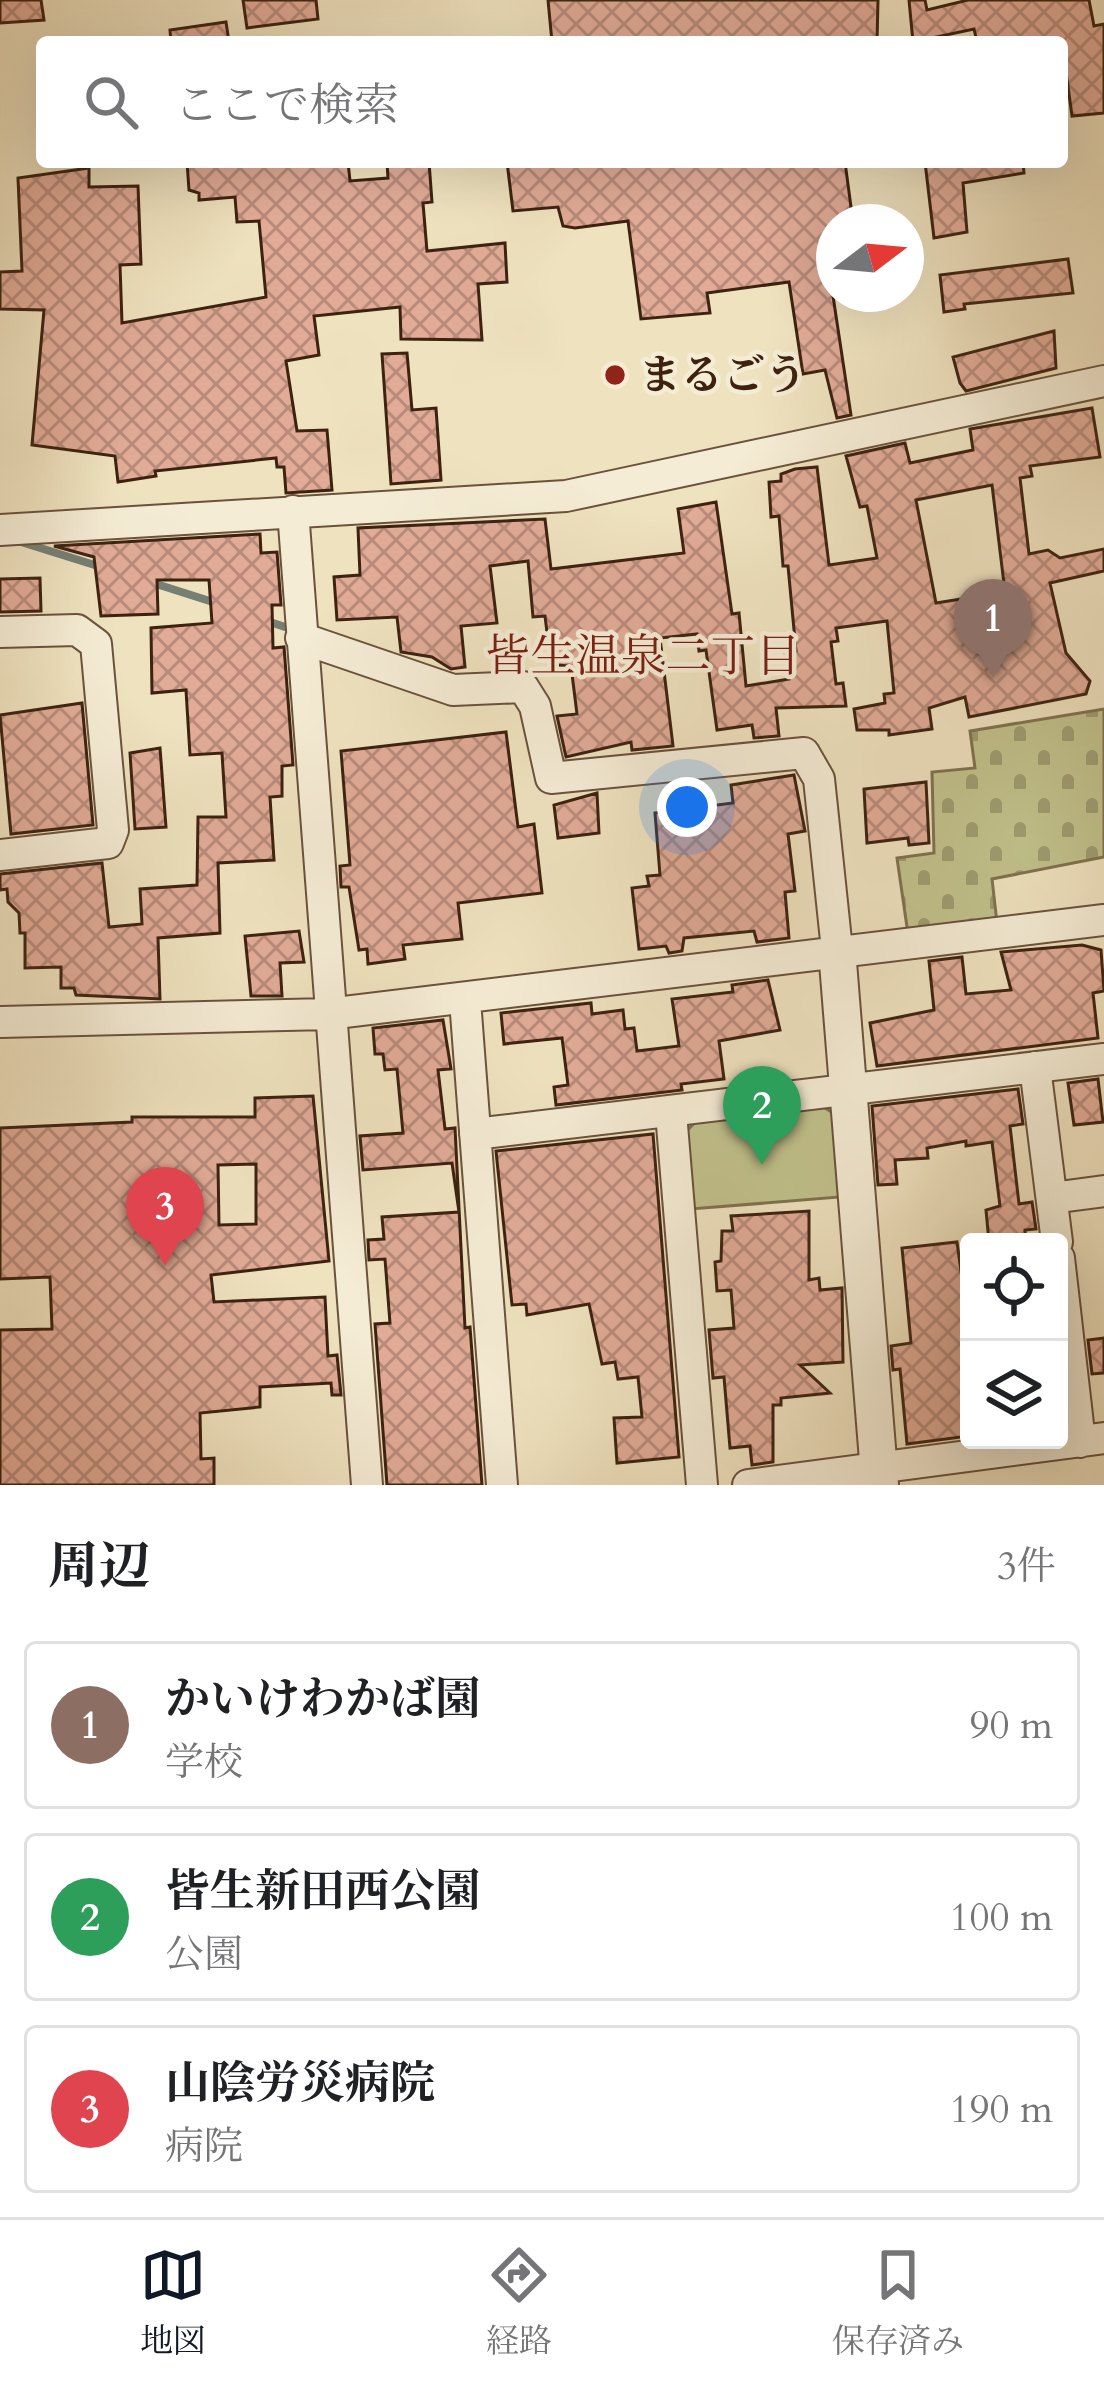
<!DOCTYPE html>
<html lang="ja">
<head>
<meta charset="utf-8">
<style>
	:root { --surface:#fff; --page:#f6f6f6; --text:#202124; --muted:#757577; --line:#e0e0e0; --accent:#111827 }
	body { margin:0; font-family:Cardo,"Noto Serif JP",serif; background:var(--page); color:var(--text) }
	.controls { position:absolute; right:36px; bottom:36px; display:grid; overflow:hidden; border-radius:12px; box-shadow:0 12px 48px #0002 }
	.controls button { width:108px; height:108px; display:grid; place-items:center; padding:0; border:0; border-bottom:3px solid var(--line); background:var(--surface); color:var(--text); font:60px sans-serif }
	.compass { position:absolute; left:816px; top:204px; width:108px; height:108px; border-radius:50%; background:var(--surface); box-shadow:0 12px 48px #0002; rotate:74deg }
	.you { position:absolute; left:687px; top:807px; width:42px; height:42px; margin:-30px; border:9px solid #fff; border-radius:50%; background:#1a73e8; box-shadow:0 0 0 18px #1a73e833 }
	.badge { display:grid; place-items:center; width:78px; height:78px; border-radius:50%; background:var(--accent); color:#fff; font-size:39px; font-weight:700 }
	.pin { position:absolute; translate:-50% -99px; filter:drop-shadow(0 3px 6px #0008) }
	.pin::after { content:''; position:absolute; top:63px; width:42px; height:36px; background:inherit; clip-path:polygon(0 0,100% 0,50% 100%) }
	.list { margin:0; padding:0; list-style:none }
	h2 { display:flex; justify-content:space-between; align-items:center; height:156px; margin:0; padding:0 48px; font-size:51px }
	h2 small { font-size:39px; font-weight:400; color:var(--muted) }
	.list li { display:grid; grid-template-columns:78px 1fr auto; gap:36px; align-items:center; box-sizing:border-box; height:168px; margin:0 24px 24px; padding:0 24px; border:3px solid var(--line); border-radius:12px }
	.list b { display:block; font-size:45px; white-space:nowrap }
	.list p { margin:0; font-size:39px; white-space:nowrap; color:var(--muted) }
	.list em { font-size:39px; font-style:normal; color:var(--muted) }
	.icon { flex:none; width:66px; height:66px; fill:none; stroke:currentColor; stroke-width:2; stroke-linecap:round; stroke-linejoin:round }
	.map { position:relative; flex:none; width:1104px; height:1485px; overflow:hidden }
	.search { position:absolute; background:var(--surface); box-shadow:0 12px 48px #0002; left:36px; right:36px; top:36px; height:132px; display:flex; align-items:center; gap:30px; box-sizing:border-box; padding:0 42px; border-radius:12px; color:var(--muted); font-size:45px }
	.sheet { height:732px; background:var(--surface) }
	nav { display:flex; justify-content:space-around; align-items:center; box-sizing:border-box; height:168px; border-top:3px solid var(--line); background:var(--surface); font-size:33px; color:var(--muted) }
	nav a { display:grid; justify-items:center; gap:6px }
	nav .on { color:var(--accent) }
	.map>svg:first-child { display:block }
</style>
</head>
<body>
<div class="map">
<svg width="1104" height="1485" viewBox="0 0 1104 1485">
	<defs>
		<pattern id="cemetery-stones" width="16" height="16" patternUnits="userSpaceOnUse" patternTransform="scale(3)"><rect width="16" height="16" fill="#c1c18c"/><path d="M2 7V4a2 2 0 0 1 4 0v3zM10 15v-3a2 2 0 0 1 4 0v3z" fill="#9e9c71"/></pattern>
		<pattern id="building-cross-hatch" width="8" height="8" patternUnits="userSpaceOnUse" patternTransform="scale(3)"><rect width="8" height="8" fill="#e1ab97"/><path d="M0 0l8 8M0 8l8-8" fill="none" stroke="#b88b7a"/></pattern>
	</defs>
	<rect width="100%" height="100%" fill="#efe2bf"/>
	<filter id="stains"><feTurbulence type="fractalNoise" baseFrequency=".00167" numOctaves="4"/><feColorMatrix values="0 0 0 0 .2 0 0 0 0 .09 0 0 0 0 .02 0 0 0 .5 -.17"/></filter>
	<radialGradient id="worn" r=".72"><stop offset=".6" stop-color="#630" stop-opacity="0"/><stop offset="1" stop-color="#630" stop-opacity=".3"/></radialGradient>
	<path fill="#c1c18c" stroke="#7f724e" stroke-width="3" d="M817,1103L833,1113L840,1197L691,1209L685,1133L698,1119Z"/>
	<path fill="url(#cemetery-stones)" stroke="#7f724e" stroke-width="3" d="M1104,709V857L992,879L997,923L908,934L897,858L934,853L932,772L975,768L970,731Z"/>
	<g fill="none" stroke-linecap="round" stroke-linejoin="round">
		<path stroke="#757f74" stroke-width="8" d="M18,541L101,567
			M150,582L216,603
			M264,620L285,627"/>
	</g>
	<path fill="url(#building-cross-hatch)" stroke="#3d2210" stroke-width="3" fill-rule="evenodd" d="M0,0H41L44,20L0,23Z
		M243,0H316L318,19L247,28Z
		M548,0H878L877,42H552Z
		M909,0H925L927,10L968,0H1089L1094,26L1104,24V113L1072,116L1062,42H977L974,29L913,42Z
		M226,22L229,42H171L170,30Z
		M187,162H348L350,181L388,178L387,162H429L432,202L423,203L427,251L505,243L507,282L478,284L482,340L401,339L400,307L314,316L319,355L286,361L297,431L327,430L332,490L286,493L284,467H277L276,458L155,471L156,476L118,482L115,456L32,445L44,310L0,309V272L22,271L18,178L89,168V187L138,186L141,264L120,265L122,323L266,297L259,221L237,222L235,197L199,200V193L189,190Z
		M507,162H845L853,222H834V242L825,243L851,415L837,418L825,370L803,374L789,282L707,293L710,313L641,319L628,221L575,228L563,226L558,207L513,211Z
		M925,162H1023L1024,173L963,183L967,232L934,238Z
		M1068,259L1073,293L964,304L965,309L944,312L940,275Z
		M1054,331L1056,368L966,391L960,383L953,357Z
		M407,353L412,410L436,408L441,480L391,484L382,354Z
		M1092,408L1100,457L1030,466L1032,476L1020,478L1029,554L1048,550L1060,558L1104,549V571L1050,583L1066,653L1090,681L1086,694L969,717L965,697L929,708L932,729L889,735V730H857L854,709L885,703L884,694L894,693L887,621L836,628L838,641L831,642L836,684L843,683L846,706L776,708L779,736L754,738L752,725L717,730L706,650L699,651L697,634L660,638L673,746L632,750L631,742L566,757L557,716L577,714L571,666L551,665L545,616L533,617L528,561L490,566L497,623L461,626L465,667L451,669L432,657L401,652L397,617L337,620L334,577L360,575L358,528L545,519L551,569L684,553L678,509L716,502L732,614L739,613L746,686L789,679L785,652L796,651L788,566H783L779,516L771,517L769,482L781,481V474L795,469L817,467L829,565L877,558L867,506L860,507L846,456L905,443L910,463L973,450L970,429ZM992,485L1005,592L936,603L916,500Z
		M260,534L261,553L277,552L281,605H272L273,648L284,647L293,765L282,766V796L270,797L274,860L218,863L220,933L158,938L160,999L76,995L74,988H61V967L25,968V933H20L19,913L8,902L7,889L0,890V874L102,863L109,927L142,924L140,889L197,885L198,817H226L222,753L190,755L186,690L152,693L151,628L212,623L209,580H157L158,614L101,616L94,557L54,546Z
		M40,578L41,611L0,612V579Z
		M82,703L93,825L11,834L0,715Z
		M506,732L518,827L534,824L542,893L458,903L462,939L403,945L405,959L368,964L367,949L359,950L349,887H341L340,866L350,865L341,751Z
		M160,748L166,827L135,829L130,753Z
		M794,775L805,831L788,834L795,891L785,892L789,938L757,942L754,931L684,938L682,951L669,953L666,946L639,949L632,888L649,886L647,876L660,875L655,813L733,803L731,785Z
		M926,782L929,843L909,845L908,838L867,843L864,789Z
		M597,793L599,833L558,838L554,805Z
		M299,931L304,962L280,963L282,996H251L245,936Z
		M1082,945L1101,950L1104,991L1093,993L1098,1038L877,1066L870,1023L934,1010L929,961L962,957L966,994L1011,990L1001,952Z
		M768,980L780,1030L719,1041L724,1079L681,1084L682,1090L556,1105L554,1087L568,1085L562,1038L504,1044L501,1013L591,1003L592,1014L623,1010L625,1029L634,1028L637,1051L679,1046L672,999L733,992L732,985Z
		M443,1020L451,1069L438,1070L445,1129L455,1128L465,1328L470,1327L482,1485H387L375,1324L390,1323L385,1259L369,1260L368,1240L384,1239L382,1217L459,1212L452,1163L363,1170L360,1136L403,1133L397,1069L385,1070L383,1054H375L373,1028Z
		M1098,1079L1103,1122L1074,1125L1068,1083Z
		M1018,1089L1023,1124L1010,1126L1019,1204L1032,1202L1036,1229L1025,1230L1026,1242H989L986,1210L1000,1206L992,1142L966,1146V1141L927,1148L928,1158L895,1160L897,1184L878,1185L872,1106Z
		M313,1096L329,1261L211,1275L214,1302L325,1297L328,1356L337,1355L341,1395H332L331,1383L260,1387V1407L200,1413L201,1459L214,1458V1485H0V1330L52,1329L50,1277L0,1279V1128L132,1122V1117H255V1098ZM256,1164V1224L219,1225L218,1165Z
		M653,1134L679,1457L617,1463L614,1418L642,1417L638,1377L618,1379L615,1362L602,1364L589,1304L527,1315L526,1304L512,1305L496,1151Z
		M809,1211V1280L819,1278L820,1290L842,1288L843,1362L800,1365L830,1393L781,1398V1405H773V1462L752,1465L750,1446L730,1448L724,1377L713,1378L709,1330L734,1328L731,1290L717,1291L715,1262L721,1261L722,1231H733L731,1216Z
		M957,1242L969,1330V1436L907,1444L900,1369L893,1370L891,1346L911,1343L902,1248Z
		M1104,1338V1373L1092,1374L1088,1340Z"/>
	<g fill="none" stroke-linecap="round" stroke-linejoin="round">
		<g stroke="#6a523c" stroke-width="34">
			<path id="minor" d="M293,511L367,1485
				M0,530L566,496L1104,381
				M0,632L77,630L96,644L113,830L108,843L0,855
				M301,638L453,690L523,687L535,706L551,778L804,753L819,779L837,950
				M465,1000L502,1485
				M0,1022L328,1014L1104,920
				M1035,1067L1057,1242
				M671,1113L702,1485
				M475,1134L1104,1059
				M1052,1198L1104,1191
				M1059,1258L1080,1442
				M748,1485L1104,1438"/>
		</g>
		<g stroke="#6a523c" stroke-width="40">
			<path id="tertiary" d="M837,950L880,1485"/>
		</g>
		<use href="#minor" stroke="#f5ecd5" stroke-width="30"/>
		<use href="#tertiary" stroke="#f5ecd5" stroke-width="36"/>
	</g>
	<circle fill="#8f2418" stroke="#f5ecd5" stroke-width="4.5" cx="615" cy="375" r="12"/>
	<g text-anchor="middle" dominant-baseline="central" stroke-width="9" stroke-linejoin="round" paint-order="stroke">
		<g font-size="42" font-weight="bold" fill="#3d2210" stroke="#f5ecd5" text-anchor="start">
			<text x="639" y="375">まるごう</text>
		</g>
		<g font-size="45" fill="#7a1f14" stroke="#f5ecd5">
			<text x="643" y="656">皆生温泉二丁目</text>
		</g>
	</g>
	<rect width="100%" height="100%" filter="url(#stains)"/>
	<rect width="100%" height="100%" fill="url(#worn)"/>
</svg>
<div class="controls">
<button><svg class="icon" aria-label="locate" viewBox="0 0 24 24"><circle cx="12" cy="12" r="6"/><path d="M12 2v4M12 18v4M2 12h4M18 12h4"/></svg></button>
<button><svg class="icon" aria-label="layers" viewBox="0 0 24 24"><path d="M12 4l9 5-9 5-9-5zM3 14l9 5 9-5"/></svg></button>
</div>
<svg class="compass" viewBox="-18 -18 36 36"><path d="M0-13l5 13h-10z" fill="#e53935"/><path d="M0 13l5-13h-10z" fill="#757577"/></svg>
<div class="you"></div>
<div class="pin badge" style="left:993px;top:678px;background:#8d6e63">1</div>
<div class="pin badge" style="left:762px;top:1165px;background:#2e9e5b">2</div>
<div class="pin badge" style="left:165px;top:1266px;background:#e0444e">3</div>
<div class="search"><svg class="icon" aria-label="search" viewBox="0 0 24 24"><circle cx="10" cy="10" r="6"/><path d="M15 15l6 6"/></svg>ここで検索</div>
</div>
<section class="sheet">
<h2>周辺<small>3件</small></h2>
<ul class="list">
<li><span class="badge" style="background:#8d6e63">1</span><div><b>かいけわかば園</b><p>学校</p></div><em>90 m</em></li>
<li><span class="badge" style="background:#2e9e5b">2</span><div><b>皆生新田西公園</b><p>公園</p></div><em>100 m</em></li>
<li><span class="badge" style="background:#e0444e">3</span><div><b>山陰労災病院</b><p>病院</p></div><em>190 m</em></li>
</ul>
</section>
<nav>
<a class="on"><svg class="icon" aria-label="map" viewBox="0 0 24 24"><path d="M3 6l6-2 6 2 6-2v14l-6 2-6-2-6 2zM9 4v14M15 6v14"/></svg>地図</a>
<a><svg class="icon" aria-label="directions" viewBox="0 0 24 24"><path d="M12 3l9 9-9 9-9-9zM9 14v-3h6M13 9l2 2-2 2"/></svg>経路</a>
<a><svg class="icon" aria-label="saved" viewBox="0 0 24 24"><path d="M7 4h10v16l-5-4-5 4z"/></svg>保存済み</a>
</nav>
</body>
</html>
